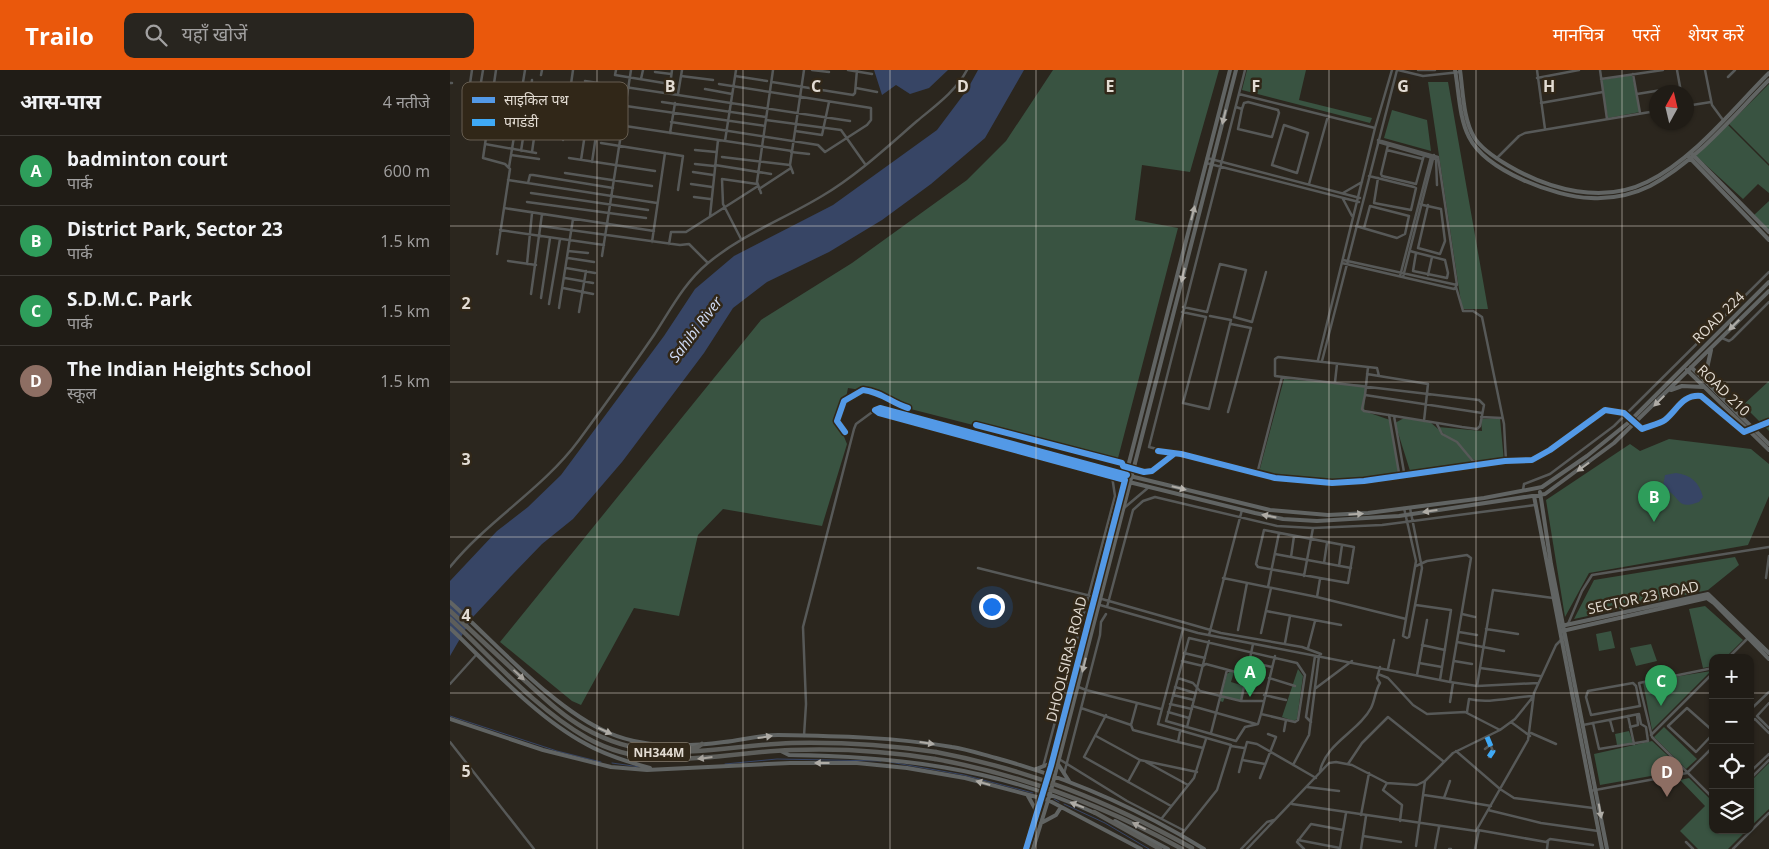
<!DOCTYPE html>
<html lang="hi">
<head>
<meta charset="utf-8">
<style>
	:root { --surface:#201c16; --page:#28251f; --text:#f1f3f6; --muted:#a2a1a1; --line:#3d3a35; --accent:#ea580c }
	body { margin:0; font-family:"Open Sans","Noto Sans Devanagari",sans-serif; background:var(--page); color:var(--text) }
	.controls { position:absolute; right:15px; bottom:15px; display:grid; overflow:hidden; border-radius:10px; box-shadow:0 1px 4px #0004 }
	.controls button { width:45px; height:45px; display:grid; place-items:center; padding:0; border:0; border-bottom:1px solid var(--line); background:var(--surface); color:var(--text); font:25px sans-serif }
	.compass { position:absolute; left:1199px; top:15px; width:45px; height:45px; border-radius:50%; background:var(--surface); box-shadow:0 1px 4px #0004; rotate:8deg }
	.you { position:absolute; left:541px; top:536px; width:18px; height:18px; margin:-12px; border:4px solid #fff; border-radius:50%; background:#1a73e8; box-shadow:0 0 0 8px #1a73e833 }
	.badge { display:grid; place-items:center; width:32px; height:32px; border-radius:50%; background:var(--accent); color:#fff; font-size:16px; font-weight:700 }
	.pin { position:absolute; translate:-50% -41px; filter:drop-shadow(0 1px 2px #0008) }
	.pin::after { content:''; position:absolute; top:26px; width:18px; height:15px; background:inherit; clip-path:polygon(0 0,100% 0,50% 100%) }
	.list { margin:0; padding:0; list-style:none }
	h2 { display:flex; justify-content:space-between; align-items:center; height:65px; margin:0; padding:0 20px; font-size:21px }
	h2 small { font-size:16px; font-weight:400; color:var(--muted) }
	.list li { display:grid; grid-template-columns:32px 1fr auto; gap:15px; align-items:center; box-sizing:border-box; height:70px; padding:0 20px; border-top:1px solid var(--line) }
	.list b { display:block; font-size:19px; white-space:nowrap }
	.list p { margin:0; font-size:16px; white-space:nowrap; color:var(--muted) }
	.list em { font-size:16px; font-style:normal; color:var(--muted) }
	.icon { flex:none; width:28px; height:28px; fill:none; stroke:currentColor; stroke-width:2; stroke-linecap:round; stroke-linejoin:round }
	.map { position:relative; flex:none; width:1319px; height:779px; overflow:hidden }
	header { display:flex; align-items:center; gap:30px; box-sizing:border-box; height:70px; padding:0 25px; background:var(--accent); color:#fff }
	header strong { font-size:24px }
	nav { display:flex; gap:28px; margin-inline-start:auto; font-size:18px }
	.search { width:350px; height:45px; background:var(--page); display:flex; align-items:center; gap:12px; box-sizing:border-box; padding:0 18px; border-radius:10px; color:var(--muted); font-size:19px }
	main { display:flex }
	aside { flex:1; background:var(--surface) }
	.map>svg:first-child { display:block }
</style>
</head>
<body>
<header>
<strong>Trailo</strong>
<div class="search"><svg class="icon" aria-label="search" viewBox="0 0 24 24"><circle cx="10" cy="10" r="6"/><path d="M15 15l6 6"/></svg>यहाँ खोजें</div>
<nav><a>मानचित्र</a><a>परतें</a><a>शेयर करें</a></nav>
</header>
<main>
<aside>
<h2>आस-पास<small>4 नतीजे</small></h2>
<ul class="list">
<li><span class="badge" style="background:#2e9e5b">A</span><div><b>badminton court</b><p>पार्क</p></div><em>600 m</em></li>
<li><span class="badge" style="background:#2e9e5b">B</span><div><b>District Park, Sector 23</b><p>पार्क</p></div><em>1.5 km</em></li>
<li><span class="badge" style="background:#2e9e5b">C</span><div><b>S.D.M.C. Park</b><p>पार्क</p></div><em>1.5 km</em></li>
<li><span class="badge" style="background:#8d6e63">D</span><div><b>The Indian Heights School</b><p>स्कूल</p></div><em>1.5 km</em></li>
</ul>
</aside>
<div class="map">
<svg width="1319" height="779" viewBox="0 0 1319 779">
	<rect width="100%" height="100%" fill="#2b261e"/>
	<path fill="#395341" d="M603,0H769L740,102L692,95L685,150L728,158L667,392L445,335L437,324L398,318L390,357L397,374L372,456L273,439L248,465L229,546L184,538L131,635L122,631L50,572L311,250L402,193L517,110L556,71Z
		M797,0H856L849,30L922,48L920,53L792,20Z
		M1182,5L1190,42L1158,48L1151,10Z
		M978,12H998L1038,239H1012Z
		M1319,14V94L1279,54Z
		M942,40L977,50L981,81L934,68Z
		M1277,54L1319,96V123L1308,114L1293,129L1245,85Z
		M1319,131V160L1304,145Z
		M834,309L916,315L914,341L940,350L949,403L914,411L865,412L809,402Z
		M1319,311V361L1293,335Z
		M954,348L980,352L995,365L988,357L1032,361L1031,349L1050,348L1054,392C1041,393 1030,395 1018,386L1024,396L961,404L945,353Z
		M1219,369L1301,379L1319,394V426L1298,475L1139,503L1115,547L1096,430L1180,374L1190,381Z
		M1285,487L1289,495L1258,520L1124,549L1144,510Z
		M1255,536L1293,570L1275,588H1263V596L1253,598L1239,539Z
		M1161,561L1165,578L1149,581L1146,564Z
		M1201,574L1207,591L1186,596L1180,578Z
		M848,599L853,606L847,649L844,651L832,647Z
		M781,601L784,602L781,612L794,616L791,631L775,627L773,632L770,631L777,604Z
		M1261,601L1202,660L1193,612Z
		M1214,657L1247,689L1236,699L1204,667Z
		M1179,661L1183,673L1167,675L1165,664Z
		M1202,671L1229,696V701L1150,715L1144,684Z
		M1319,693V739L1300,757V712Z
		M1239,708L1263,732V760H1297L1278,779H1248L1230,761L1255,736L1230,710Z"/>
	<path fill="#374565" d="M424,0H498L479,18L460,24L446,15L432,25Z
		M528,0H574L535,68L481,114L432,150L379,182L317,212L283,238L254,283L172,392L123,449L92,474L63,504L22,548L0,586V511L47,461L78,437L111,405L214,266L245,219L284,186L383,135L487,60L517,20Z
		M1226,403C1241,405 1249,412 1253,427L1249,432C1229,439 1232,432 1220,422H1215L1209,431L1203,428L1200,422L1202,416H1213L1215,405Z"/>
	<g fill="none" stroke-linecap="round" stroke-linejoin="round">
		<path stroke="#374565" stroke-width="1" d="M0,646L107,681L151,692
			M440,692L514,705L583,723
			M162,693L190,697
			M275,694L327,689L431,691
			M604,729L609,732
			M614,734L655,753L699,779"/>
		<path stroke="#575958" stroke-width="2.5" d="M46,0L33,88L55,94L60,99L47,184
			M166,0L165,5L220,14
			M362,0L379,2
			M398,0L422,4
			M795,0L699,377L807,404L832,307
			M948,0L973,6L1010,2
			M968,0H985
			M1087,0L1095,59
			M1150,0L1157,49
			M1227,0L1231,22
			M1255,0L1262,35L1273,50
			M205,2L221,4
			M1183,4L1190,43
			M91,5L92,0
			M231,6L263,10
			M285,6L317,11
			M1278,7L1285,0
			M1087,8L1129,0
			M191,9L193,0
			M1151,9L1213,0
			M135,11L400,51
			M31,12L33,0
			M322,12L403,25L405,23L407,0
			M0,13H2
			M406,18L427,22
			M255,19L282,24
			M219,23L222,0
			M228,24L232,0
			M789,24L925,58
			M1187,24L1230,17
			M212,32L316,47
			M41,33L88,41
			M1091,33L1153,22
			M96,36L117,39
			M1236,36L1261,32
			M786,37L792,39L794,33L798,32L828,40L829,43L822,67L788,59L792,39
			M129,42L130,31L134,30L315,56
			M316,50L391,60L415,94
			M221,52L368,75L375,82L417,55L421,50V38L269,14
			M155,53L342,81
			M834,55L858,63L847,103L822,95Z
			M13,61L22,0
			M345,61L372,65L379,32
			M220,63L225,33
			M113,70L123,0
			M928,70L988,87L1007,215
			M275,71L286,0
			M928,72L986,89L987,115
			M151,73L233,86L228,120
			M35,74L86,83
			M938,75L931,104L932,106L966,114L974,85
			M245,80L266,82
			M937,80L973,89
			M71,81L82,10
			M82,82L90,26
			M341,82L359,84
			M61,85L89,89
			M272,87L340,95
			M119,88L205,101
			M757,88L910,128
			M1047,88L1069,66L1075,63L1206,41
			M131,90L140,31
			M142,92L151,33
			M756,93L909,132
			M245,94L264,96
			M265,95L321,104
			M59,97L75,0
			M243,102L263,105
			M115,103L202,116
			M343,103L340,95L354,0
			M919,106L964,117L966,118L961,140L924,133L928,108
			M58,110L207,133
			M78,113L80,105H83L163,118
			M241,114L262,117
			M859,114L878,46
			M309,119L341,98
			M81,123L198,140
			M311,123L307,112L323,0
			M893,123L912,112
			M244,127L260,129
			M893,129L902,146
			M77,132L196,148
			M971,134L973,135L991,139L995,171L990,184L968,178L978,135
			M54,138L204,161
			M260,146L268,70
			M91,156L230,175L239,174L258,193
			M906,156L947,168L955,164L959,146L920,136L914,158
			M50,160L154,175
			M291,169L273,134L272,109L307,114
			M202,172L215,83
			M219,174L221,162H236L308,116
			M118,181L138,183
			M960,181C971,184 983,187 995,190L998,203L997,208L963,201L966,183
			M152,186L181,0
			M118,188L144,192
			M893,190L1007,215
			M58,191L86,195
			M892,193L1004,219L1006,217
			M77,194L82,143
			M116,198L145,203
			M978,205L982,187
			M950,206L981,87
			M953,207L984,85
			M115,208L143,213
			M1006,217L1013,241H1023L1032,247L1054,354L1056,391
			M113,218L143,224
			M81,224L92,144
			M91,228L100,168
			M99,234L110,169
			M733,237L757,242L770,194L796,200L784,247L802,252L816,202
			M109,238L123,149
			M129,242L136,201
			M732,242L756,247L733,333L759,339L781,250
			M760,246L781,250
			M1272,268L1279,271L1282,269L1319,232
			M868,290L925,58L942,0
			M872,291L947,0
			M918,297L915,325L1032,343
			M917,304L978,314L974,351
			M885,312L887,294
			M915,325L912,339L914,341L1012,357L1027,359L1030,356L1034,335L1029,330L825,306V289L828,287L927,298L929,306
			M778,342L801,258L781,254
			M939,345L949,403
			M944,346L954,402
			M1031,347L1052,348
			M987,354L992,364L1007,372L1022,390L1031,395
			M675,410L429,343L425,340L430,338L676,405
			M1073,420L1074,414L1100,404L1164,356L1319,202
			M674,438L699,417
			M954,438L966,491L953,566L957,568L959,567L972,498L960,438
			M814,460L904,477L898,513L808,497L806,494Z
			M825,484L901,498
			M841,487L844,466
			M874,493L877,473
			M889,496L892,475
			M966,496L977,491L1017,485L1021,488L1000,612
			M0,497C38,450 93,419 129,370C154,336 180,300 204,265C221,239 234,213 258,193C293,164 334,149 372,126C406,106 437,77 467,51C485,36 506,21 517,0
			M528,498L645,527L771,563L852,577L871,584
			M854,506L863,458
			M773,508L867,527L956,549
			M1316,508L1319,486
			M818,517L829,463
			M867,527L870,509
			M643,533L748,563L1000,612L1027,616L1088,613
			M966,535L1001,540L990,610
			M657,537L683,440L693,431L705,427L827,456L863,458L932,455L1085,435
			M816,541L891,555
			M1012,544L1025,547
			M1118,554L1132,521L1142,505L1319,477
			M1036,559L1068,564
			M788,560L797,513
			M1009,562L1027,565
			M811,563L821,518
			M759,565L792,440
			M739,568L847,593L855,605L848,650L845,652L811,644L808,654L795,657L786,671L716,651Z
			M1007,572L1054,581
			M835,573L840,546
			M972,575L995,580
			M858,578L865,551
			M734,583L755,588
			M1278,588L1298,568
			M732,591L753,596L756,594L797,605
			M1004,591L1022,594
			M800,592L822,597
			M969,593L992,597
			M1030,598L1090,606
			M1263,598L1189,613L1202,667L1263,728
			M938,599L944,570
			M928,604L938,608L963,635L977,644L1015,642L1050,660
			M967,605L977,550
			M728,608L743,613L750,621L791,631L803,574
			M819,608L845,616
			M616,612L636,620L711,639
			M1183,613L1186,616L1190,636L1141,645L1136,627L1138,621Z
			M0,614L27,584
			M1027,616L1043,520L1103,528
			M725,617L745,623
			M866,618L902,591
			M723,625L744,630
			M814,625L836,630
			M791,631H812
			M1000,632L1003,613
			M687,633L681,655L683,660L728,672
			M1319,633L1307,646L1319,658
			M720,634L742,639
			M742,636L806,654
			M631,638L681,655
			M1300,640L1319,622
			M718,642L739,648
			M1017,642L1019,629C1039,634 1062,627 1083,626
			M811,644L825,586
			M656,645L634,687L721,736
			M1178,646L1184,674
			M1160,650L1163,661
			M861,652L856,647L865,586
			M1061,652L1080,666
			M1300,652L1305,649L1319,663
			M1133,655C1152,651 1170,648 1189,644L1191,654L1196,657L1198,671L1149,679L1143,653
			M737,657L759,571
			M1180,657L1188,655L1187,645
			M834,661L836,650
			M1263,661L1237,638L1218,656L1246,682L1263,664
			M730,662L728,672L753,678
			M761,663L777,600
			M1081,663L1106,674
			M1201,665L1263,603
			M354,666L356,634L353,557L404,359L406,354L425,340
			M646,666L690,690L747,702
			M1037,667L1043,681L1039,687
			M0,672L84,779
			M781,676L794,678
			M1035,679L1040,675
			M1006,681L1050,719L1064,728L1143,738
			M609,689L677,731L733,760
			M696,692L738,715
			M815,694L792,690L797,672L807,674L866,708
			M898,694L912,673L938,647L993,691
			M843,695L859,665L869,586
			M593,697L665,426L662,406
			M870,701C876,673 909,661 921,638C925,630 925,621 930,613L927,608L930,597
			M789,702L792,690
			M1300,702L1319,684
			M614,704L650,565L651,552L656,544
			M810,708L826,667L818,664
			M1300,709L1319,690
			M678,712L690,690
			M937,713L933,720L952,735L950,751
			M857,717L889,721
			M1140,721L1237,703L1263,677
			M974,725L994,728L1000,711
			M994,728L1041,736
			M842,734L1026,761L1078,670L1084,623L1106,575L1115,566
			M1038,740L1091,753L1148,761
			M911,745L919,703
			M712,748L744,708L756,669
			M1028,760L1096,772L1100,769L1143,775
			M731,765L767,720L781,675L708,654L733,559
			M913,766L951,772
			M848,770L890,778
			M1236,772L1243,779
			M966,776L975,711
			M890,778L896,743
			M791,779L817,752L824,750
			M797,779L879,693L886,692L902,695L937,713L967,715L975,711L1003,683L1050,660L1065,649L1082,628
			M854,779L847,772L861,754L893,760
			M911,779L916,746
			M985,779L989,757
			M999,779H1001
			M1025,779L1029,760
			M1097,779L1098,771
			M1283,779L1319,743"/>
		<path stroke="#616463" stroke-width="4" d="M1005,0C1009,21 1009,48 1019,67C1036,101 1105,127 1141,128C1161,129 1182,125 1200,116C1247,91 1282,47 1319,10
			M1010,0C1013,20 1013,49 1024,67C1031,79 1047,89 1059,96C1100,120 1153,134 1197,112C1244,89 1283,39 1319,3
			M1242,84L1319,162
			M1239,87L1319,170
			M1241,297L1319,374
			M1237,300L1319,380
			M1260,314L1256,303L1261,280
			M1221,320L1232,316L1253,317
			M680,406L820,440L878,445L918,443L1034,428L1092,417L1137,386L1178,353L1319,212
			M679,412L805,443L833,449L867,451L949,446L1095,424L1164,373L1319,221
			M1090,422L1101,494L1157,779
			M1084,426L1152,779
			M0,532C46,573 103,639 159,663C194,678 237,677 274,672C292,670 310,665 328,665C386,666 444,667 502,677C516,679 531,684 546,688C619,708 689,739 754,779
			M1111,556L1258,524L1319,583
			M0,558C40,596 87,648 136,674C155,685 178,692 200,698
			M1112,561L1257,528L1264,533L1319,589
			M0,649L93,680L161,697L197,700L340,693H407L457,698L515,708L598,730L691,779
			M331,681L339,685C444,686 547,698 645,743
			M608,694L619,711
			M586,699L602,693
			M578,726L588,744
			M665,751L718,779
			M591,753L606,745L611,737
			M576,779L601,696L780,0
			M583,779L600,724L786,0"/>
		<path stroke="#5d5e5b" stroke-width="4.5" d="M0,541C24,563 48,586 72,608C92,626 111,645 134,658C205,699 268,675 342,673C391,672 438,675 486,682
			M0,549C44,590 85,638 137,668C202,705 272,682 341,680C390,678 437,681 485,689
			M192,678C207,674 241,685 252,674
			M644,742L710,779"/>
		<path stroke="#5d5e5b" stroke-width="4.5" d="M486,682C581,700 657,731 742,778
			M485,689C573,705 653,735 732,779"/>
		<path stroke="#3fa9f5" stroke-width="5" stroke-dasharray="10 5" stroke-linecap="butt" d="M1037,667L1043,681L1039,687"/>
		<g stroke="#312718" stroke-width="9">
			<path id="cycleway" d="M526,355L672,393L673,396L694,402L702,401L724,384
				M395,362L387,351L394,331L413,320C432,322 441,333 458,338
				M708,381L731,384L825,408L882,413L914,411L1055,391L1082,390L1100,380L1155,340L1174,343L1192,359C1199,356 1209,354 1215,350C1227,340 1233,324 1251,326L1294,362L1319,352
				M576,779L601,696L675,410L429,343L425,340L430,338L677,405"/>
		</g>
		<use href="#cycleway" stroke="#5399e6" stroke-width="6"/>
	</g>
	<defs><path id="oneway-solid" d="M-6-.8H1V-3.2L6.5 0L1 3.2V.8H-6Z" transform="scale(1.25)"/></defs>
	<g fill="#afaca6">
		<use href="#oneway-solid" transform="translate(774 47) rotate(104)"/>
		<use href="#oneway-solid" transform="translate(743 143) rotate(-76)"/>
		<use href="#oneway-solid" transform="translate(733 205) rotate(104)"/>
		<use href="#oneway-solid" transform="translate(1284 255) rotate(135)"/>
		<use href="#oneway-solid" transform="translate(1209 331) rotate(135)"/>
		<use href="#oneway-solid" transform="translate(1133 397) rotate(144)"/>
		<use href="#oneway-solid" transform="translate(729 418) rotate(14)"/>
		<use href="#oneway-solid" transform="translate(980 441) rotate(172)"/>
		<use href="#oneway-solid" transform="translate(906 444) rotate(-4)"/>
		<use href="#oneway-solid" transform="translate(819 446) rotate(-169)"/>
		<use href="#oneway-solid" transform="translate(634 595) rotate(104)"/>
		<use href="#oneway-solid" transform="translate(155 661) rotate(24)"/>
		<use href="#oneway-solid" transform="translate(315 667) rotate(-8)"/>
		<use href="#oneway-solid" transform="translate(477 673) rotate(8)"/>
		<use href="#oneway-solid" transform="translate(372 693) rotate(180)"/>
		<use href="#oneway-solid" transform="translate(533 713) rotate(-164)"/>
		<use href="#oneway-solid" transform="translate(627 735) rotate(-159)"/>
		<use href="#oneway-solid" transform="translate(1150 741) rotate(80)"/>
	</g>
	<g fill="#a7a39d">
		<use href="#oneway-solid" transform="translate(69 605) rotate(43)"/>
		<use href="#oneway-solid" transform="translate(255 688) rotate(173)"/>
		<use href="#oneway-solid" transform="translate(689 756) rotate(-153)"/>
	</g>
	<path fill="none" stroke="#e3dcd3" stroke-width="1" stroke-opacity="0.55" d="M147,0V779M293,0V779M440,0V779M586,0V779M733,0V779M879,0V779M1026,0V779M1172,0V779M0,156H1319M0,312H1319M0,467H1319M0,623H1263M1300,623H1319"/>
	<g text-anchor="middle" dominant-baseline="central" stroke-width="5" stroke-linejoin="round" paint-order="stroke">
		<rect fill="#312718" stroke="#aea69b" stroke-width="1" x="178" y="672.5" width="62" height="19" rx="4"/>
		<g font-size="12" font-weight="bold" fill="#e3dcd3">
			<text x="209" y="682">NH344M</text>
		</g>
		<g font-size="14" fill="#e3dcd3" stroke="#312718">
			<text transform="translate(1268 247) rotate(-45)">ROAD 224</text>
			<text transform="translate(1274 320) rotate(44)">ROAD 210</text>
			<text transform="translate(1193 527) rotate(-12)">SECTOR 23 ROAD</text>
			<text transform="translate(616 589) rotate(-76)">DHOOLSIRAS ROAD</text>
		</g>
		<g font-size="15" font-style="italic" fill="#d0dcf6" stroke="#312718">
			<text transform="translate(245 259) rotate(-53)">Sahibi River</text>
		</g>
	</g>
	<rect x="12" y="12" width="166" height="58" rx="8" fill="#312718" stroke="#665d50" stroke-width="1"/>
	<rect x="22" y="27" width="23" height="6" fill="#5399e6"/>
	<rect x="22" y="49" width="23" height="7" fill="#3fa9f5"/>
	<g font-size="14" fill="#e3dcd3">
		<text x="54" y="35">साइकिल पथ</text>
		<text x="54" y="57">पगडंडी</text>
	</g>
	<g font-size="16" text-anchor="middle" font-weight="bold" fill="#e3dcd3" stroke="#312718" stroke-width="5" stroke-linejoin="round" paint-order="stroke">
		<text x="220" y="22">B</text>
		<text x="366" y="22">C</text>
		<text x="513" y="22">D</text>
		<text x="660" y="22">E</text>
		<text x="806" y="22">F</text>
		<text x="953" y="22">G</text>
		<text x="1099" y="22">H</text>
		<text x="16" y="239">2</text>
		<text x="16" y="395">3</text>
		<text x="16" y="551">4</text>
		<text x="16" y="707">5</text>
	</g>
</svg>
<div class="controls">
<button>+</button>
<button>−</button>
<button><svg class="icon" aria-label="locate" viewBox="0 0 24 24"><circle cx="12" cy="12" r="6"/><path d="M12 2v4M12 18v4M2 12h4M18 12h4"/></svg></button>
<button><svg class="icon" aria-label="layers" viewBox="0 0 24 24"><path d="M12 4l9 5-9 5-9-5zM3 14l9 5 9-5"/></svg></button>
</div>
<svg class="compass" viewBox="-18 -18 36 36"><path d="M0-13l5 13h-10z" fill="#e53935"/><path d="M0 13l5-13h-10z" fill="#a2a1a1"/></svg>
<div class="you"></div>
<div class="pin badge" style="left:800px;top:627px;background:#2e9e5b">A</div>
<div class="pin badge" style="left:1204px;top:452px;background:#2e9e5b">B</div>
<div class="pin badge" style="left:1211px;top:636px;background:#2e9e5b">C</div>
<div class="pin badge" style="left:1217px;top:727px;background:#8d6e63">D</div>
</div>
</main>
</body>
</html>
